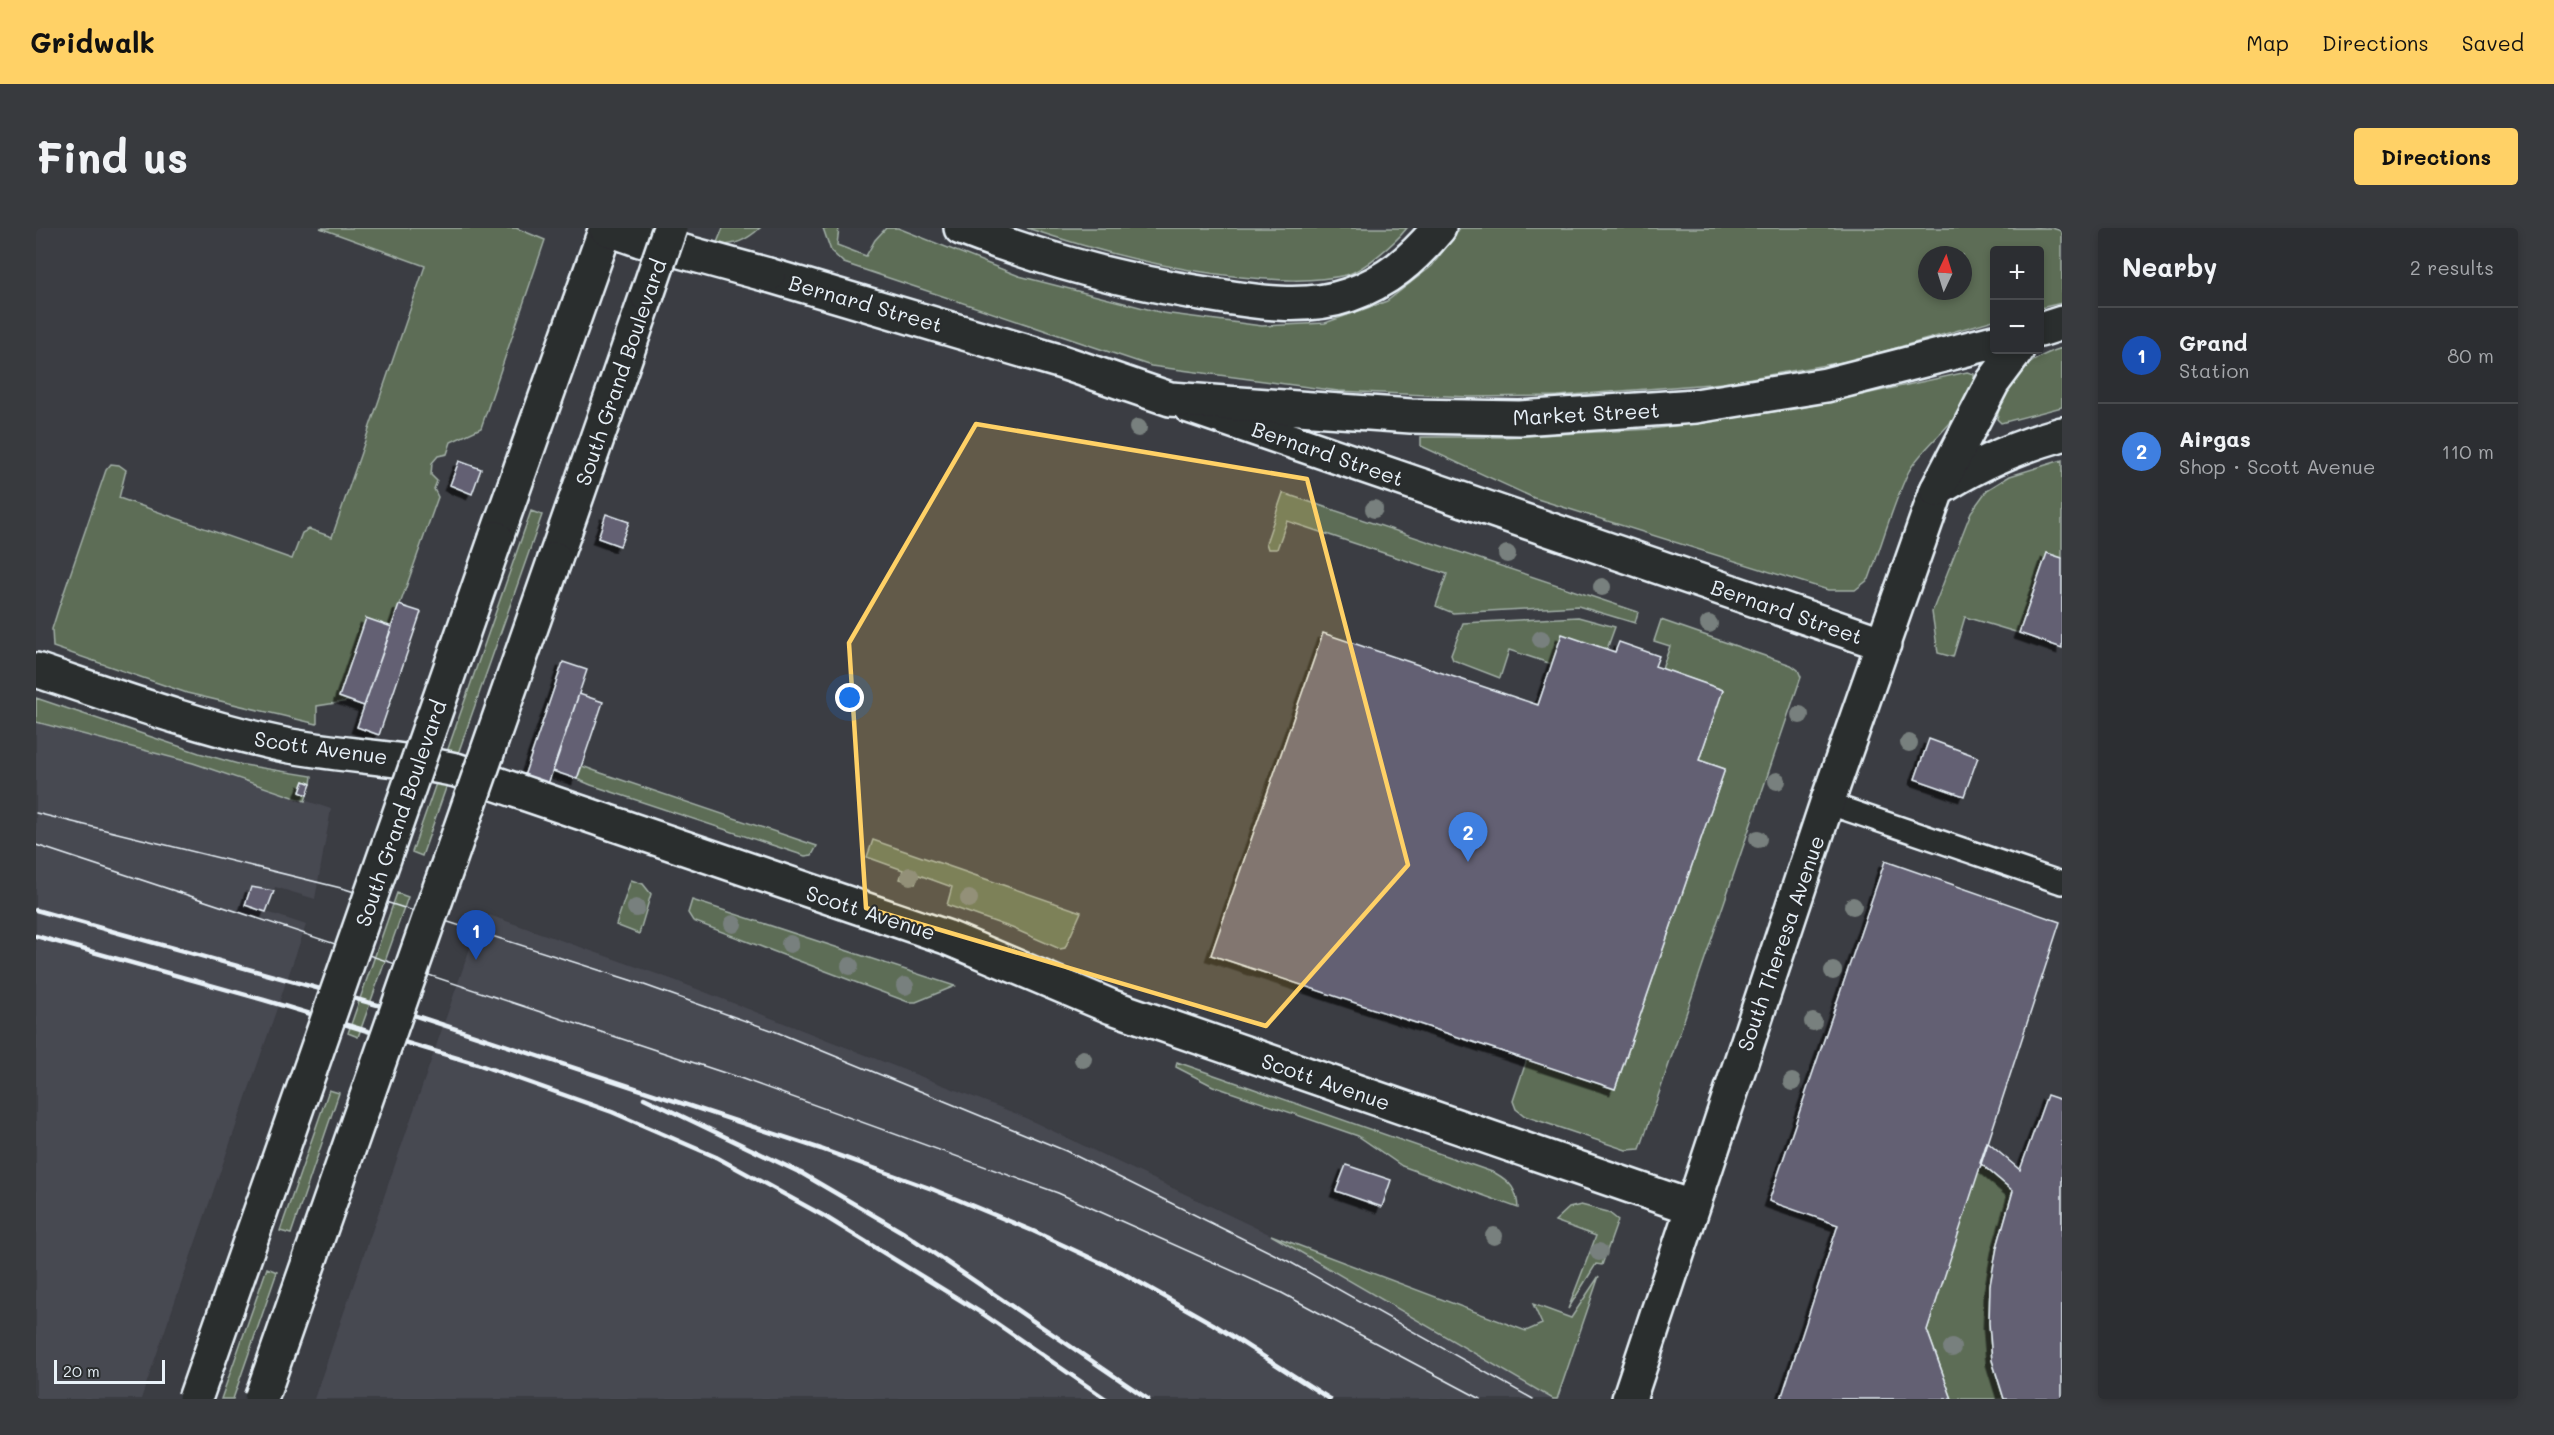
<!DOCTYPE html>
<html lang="en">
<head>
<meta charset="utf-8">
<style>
	:root { --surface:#2c2e32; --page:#383a3e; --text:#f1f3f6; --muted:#a6a8ac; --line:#484a4d; --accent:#ffd166 }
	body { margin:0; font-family:Mali,sans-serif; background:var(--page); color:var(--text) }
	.controls { position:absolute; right:18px; top:18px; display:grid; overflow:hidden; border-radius:6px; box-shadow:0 3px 9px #0003 }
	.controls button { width:54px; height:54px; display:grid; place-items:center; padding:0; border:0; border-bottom:2px solid var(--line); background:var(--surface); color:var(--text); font:30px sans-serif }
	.compass { position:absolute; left:1882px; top:18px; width:54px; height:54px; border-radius:50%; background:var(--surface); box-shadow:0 3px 9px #0003; rotate:4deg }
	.scale { position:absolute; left:18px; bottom:15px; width:111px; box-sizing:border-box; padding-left:6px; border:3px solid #e8f1f8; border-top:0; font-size:16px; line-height:21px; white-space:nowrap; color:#e8f1f8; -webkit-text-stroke:4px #2a2d2e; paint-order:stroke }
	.you { position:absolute; left:814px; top:470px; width:21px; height:21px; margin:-15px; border:4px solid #fff; border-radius:50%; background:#1a73e8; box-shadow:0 0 0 9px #1a73e833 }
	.badge { display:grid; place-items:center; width:39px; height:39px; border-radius:50%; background:var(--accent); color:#fff; font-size:20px; font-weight:700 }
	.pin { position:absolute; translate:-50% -50px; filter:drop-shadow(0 2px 3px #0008) }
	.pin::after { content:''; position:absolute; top:32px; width:21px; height:18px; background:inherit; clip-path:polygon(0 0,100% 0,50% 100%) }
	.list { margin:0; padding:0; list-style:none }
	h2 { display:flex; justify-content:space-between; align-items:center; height:78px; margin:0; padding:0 24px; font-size:26px }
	h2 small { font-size:20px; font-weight:400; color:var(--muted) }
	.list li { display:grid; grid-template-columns:39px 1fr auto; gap:18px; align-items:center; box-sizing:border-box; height:96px; padding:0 24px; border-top:2px solid var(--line) }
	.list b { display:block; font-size:22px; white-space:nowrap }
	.list p { margin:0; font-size:20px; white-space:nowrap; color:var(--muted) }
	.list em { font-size:20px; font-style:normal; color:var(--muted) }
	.map { position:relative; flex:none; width:2026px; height:1171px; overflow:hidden; border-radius:6px }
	header { display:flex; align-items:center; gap:36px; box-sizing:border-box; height:84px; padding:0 30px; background:var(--accent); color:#111 }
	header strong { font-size:28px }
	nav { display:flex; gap:33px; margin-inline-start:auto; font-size:21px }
	.intro { display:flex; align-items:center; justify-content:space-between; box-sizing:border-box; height:144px; padding:0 36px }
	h1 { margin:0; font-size:42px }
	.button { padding:15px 27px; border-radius:6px; background:var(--accent); color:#111; font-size:21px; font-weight:700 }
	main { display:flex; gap:36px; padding:0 36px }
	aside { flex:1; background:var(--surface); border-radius:6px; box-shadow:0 3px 9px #0003 }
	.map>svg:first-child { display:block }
</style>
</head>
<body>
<header>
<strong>Gridwalk</strong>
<nav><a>Map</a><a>Directions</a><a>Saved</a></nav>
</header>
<div class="intro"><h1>Find us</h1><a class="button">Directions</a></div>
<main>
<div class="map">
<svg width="2026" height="1171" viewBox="0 0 2026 1171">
	<defs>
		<filter id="shadow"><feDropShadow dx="-5.5" dy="5.5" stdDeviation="0" flood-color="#0009"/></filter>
	</defs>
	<rect width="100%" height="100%" fill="#3b3d43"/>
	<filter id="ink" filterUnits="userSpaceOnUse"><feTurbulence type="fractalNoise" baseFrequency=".0167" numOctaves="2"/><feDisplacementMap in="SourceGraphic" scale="12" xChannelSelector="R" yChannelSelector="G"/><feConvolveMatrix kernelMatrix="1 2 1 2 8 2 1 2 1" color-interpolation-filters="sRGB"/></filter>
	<g filter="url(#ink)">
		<path fill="#474851" d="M0,494L157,535L295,581L279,671L239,659L238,663L215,659L210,677L270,697L105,1171H0Z
			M453,687L638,752L981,886L1235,1007L1517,1171H278L434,720Z"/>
		<path fill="#5d6d56" stroke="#a2afa7" stroke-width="1.5" fill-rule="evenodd" d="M284,0H480L509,12L445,200L415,214L411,226L402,228L396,235L395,247L401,253L398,261L402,269L356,399L303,469L313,473L281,478V496L151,465L17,419L16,401L23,379L70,242L75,236L83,237L90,242L83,270L256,331L266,305L273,301L296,309L389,38Z
			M687,0H724C711,12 698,18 680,17Z
			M787,0H803L801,17L830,28L839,12L850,0H862L983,48L1127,85L1226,98L1289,95L1351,73L1396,38L1424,0H2016L2026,3V75L2004,80V22H1958V92L1818,132L1687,155L1522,168L1433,169L1302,163L1115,138L808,35L795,23ZM1891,27H1927V63H1891Z
			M991,0H1371C1360,14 1328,42 1310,47C1276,55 1240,52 1205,49C1129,41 1064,24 991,0Z
			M2026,120V179L1965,195L1961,191C1967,154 1991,130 2026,120Z
			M1931,144L1938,146C1941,181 1889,214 1873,243C1858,272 1845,319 1833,351L1819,362H1792L1498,270L1385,218V209H1468L1616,201L1765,180Z
			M2026,232V330L2011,325L1983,405L1929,389L1917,429L1902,425L1896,384L1935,284L1951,262L1974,248Z
			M1247,265L1602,384L1599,395L1542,378L1417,385L1400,378L1411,346L1251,293L1241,321H1232L1230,315Z
			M495,283L506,287L386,628L376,624Z
			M1542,389L1579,399L1571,421L1526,407L1516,436L1473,422L1464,450L1417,432L1415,427L1427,395Z
			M1625,392L1755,437L1762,442L1765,449L1604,921L1590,922L1489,888L1480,881L1477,873L1491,831L1579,861L1689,541L1663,532L1687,462L1626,441L1634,418L1618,413Z
			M0,470L163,525L202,536L276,548L275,556L268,553L264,563L271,567L269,573L157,535L0,494Z
			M546,538L565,545L781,618L776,627L769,628L555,557L541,551Z
			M837,612L1045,684L1029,720L1024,721L976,700L911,677L916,659L883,647L879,656L864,651L867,642L831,629Z
			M595,652L607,656L615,666L603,706L580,697Z
			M361,665L372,669L322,809L312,805Z
			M656,672L919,758L880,774H872L657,693L652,685Z
			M1141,834L1459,945C1475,954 1481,962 1482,980L1366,938L1322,908L1177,858L1140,839Z
			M293,862L303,865L255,1006L244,1003Z
			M1944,935L1977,963C1957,1031 1940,1102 1968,1171H1916L1891,1102Z
			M1545,977L1572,984L1582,992L1566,1037L1560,1036L1532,1081L1560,1008L1519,993L1533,980Z
			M1235,1007L1490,1103L1506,1096L1497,1076L1535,1090L1563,1048L1521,1171H1517Z
			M231,1040L241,1044L197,1171H185Z"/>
		<path fill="#636173" stroke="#e8f1f8" stroke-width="1.5" filter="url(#shadow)" d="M423,233L445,241L436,266L414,257Z
			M570,286L593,294L584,318L562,310Z
			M2011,325L2026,330V420L1983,405Z
			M363,377L385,384L343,507L321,499Z
			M330,390L356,399L328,478L303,469Z
			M1287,405L1502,477L1526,406L1579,424L1583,414L1623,428L1619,438L1687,462L1663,532L1689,541L1579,861L1175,727Z
			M527,434L551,442L509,565L485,557Z
			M543,466L567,474L541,551L517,543Z
			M1893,511L1942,529L1928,568L1879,551Z
			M268,553L275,556L271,567L264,564Z
			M1849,633L2024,694L1891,1102L1916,1171H1745L1802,997L1733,973Z
			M215,659L238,663L230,684L209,677Z
			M2011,867L2026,872V1171H1968L1956,1132L1953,1095L1954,1057L1961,1019L1977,963L1944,935L1951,914L1984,942Z
			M1310,937L1355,952L1346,979L1300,963Z"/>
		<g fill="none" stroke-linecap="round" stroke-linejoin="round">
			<g stroke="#e8f1f8" stroke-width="26">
				<path id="service" d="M1791,575L2026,655"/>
			</g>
			<g stroke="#e8f1f8" stroke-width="38">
				<path id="minor" d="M1153,178L1848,416
					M0,442C81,469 161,498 244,516C303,528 362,529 420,542L910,709L1076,779L1655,979
					M1593,1171L1791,575L1901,262C1940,236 1980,219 2026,206"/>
			</g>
			<g stroke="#e8f1f8" stroke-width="38">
				<path id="primary" d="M732,47L1026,134L1134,171L1375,188L1484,190L1660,178L1790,157L1958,114
					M2004,102L2026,95
					M1901,262L1957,154L1981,122
					M460,310L570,0
					M519,331L611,67"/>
			</g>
			<g stroke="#e8f1f8" stroke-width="38">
				<path id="motorway" d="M570,0L604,12L732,47
					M925,0C1007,32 1090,54 1177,67C1220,74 1270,82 1313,67C1352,53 1376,32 1403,0"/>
			</g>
			<use href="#service" stroke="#2a2d2e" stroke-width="21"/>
			<use href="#minor" stroke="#2a2d2e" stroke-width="33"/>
			<use href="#primary" stroke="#2a2d2e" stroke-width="33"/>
			<use href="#motorway" stroke="#2a2d2e" stroke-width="33"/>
			<path stroke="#e8f1f8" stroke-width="1.5" d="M0,585L309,661L597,753L738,803L1030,923L1252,1033L1497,1171
				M0,617L704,850L1022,965L1244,1064L1445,1171"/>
			<path stroke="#e8f1f8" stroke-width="4.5" d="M0,682L374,786L785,921L896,961L997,1003L1085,1044L1177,1096L1294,1171
				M0,708L228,772L441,836L576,884L680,929L788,988L947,1086L1070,1171
				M608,870L767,946L868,1005L1112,1171"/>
			<g stroke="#e8f1f8" stroke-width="38" stroke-linecap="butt">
				<path id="primary-bridge" d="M611,67L634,0
					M159,1171L460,310
					M225,1171L519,331"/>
			</g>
			<use href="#primary-bridge" stroke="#2a2d2e" stroke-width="33"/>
		</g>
		<g fill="#78807e">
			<circle cx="1102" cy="200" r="9"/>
			<circle cx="1338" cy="281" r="9"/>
			<circle cx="1471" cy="326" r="9"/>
			<circle cx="1566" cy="359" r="9"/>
			<circle cx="1673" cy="396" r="9"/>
			<circle cx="1505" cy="411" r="9"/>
			<circle cx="1764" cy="487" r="9"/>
			<circle cx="1873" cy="515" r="9"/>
			<circle cx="1741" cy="553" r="9"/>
			<circle cx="1722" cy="611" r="9"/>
			<circle cx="874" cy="648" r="9"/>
			<circle cx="933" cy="671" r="9"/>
			<circle cx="1817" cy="678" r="9"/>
			<circle cx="600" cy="680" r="9"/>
			<circle cx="697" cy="696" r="9"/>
			<circle cx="754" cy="716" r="9"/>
			<circle cx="814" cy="738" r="9"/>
			<circle cx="1797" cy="743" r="9"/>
			<circle cx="869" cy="758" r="9"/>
			<circle cx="1777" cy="794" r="9"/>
			<circle cx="1047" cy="831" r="9"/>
			<circle cx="1756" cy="854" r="9"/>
			<circle cx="1458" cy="1008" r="9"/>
			<circle cx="1563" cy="1024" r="9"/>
			<circle cx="1916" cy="1120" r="9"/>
		</g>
	</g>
	<path fill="#ffd166" fill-opacity="0.2" stroke="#ffd166" stroke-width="4.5" stroke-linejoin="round" d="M940,196L1271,251L1372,637L1230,798L830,680L813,415Z"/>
	<g text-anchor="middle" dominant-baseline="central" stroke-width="4.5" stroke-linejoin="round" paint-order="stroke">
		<g font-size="21" fill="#e8f1f8" stroke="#2a2d2e">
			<text transform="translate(830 75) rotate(16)">Bernard Street</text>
			<text transform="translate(584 144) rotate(-71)">South Grand Boulevard</text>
			<text transform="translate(1550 185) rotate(-3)">Market Street</text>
			<text transform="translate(1292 225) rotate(19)">Bernard Street</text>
			<text transform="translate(1751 383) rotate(19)">Bernard Street</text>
			<text transform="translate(285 519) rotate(8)">Scott Avenue</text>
			<text transform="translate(364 585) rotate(-71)">South Grand Boulevard</text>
			<text transform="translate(835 684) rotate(18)">Scott Avenue</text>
			<text transform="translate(1744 715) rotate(-71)">South Theresa Avenue</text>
			<text transform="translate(1290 853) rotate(19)">Scott Avenue</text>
		</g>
	</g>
</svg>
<div class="controls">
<button>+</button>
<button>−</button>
</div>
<svg class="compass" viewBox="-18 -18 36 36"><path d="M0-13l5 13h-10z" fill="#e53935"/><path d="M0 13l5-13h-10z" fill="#a6a8ac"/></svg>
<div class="scale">20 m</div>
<div class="you"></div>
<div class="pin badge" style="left:440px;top:732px;background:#1a4fb4">1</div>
<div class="pin badge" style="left:1432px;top:634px;background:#3f7fe0">2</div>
</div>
<aside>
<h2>Nearby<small>2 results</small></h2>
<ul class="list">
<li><span class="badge" style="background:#1a4fb4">1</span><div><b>Grand</b><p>Station</p></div><em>80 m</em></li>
<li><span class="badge" style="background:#3f7fe0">2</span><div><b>Airgas</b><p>Shop · Scott Avenue</p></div><em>110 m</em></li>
</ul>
</aside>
</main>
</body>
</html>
